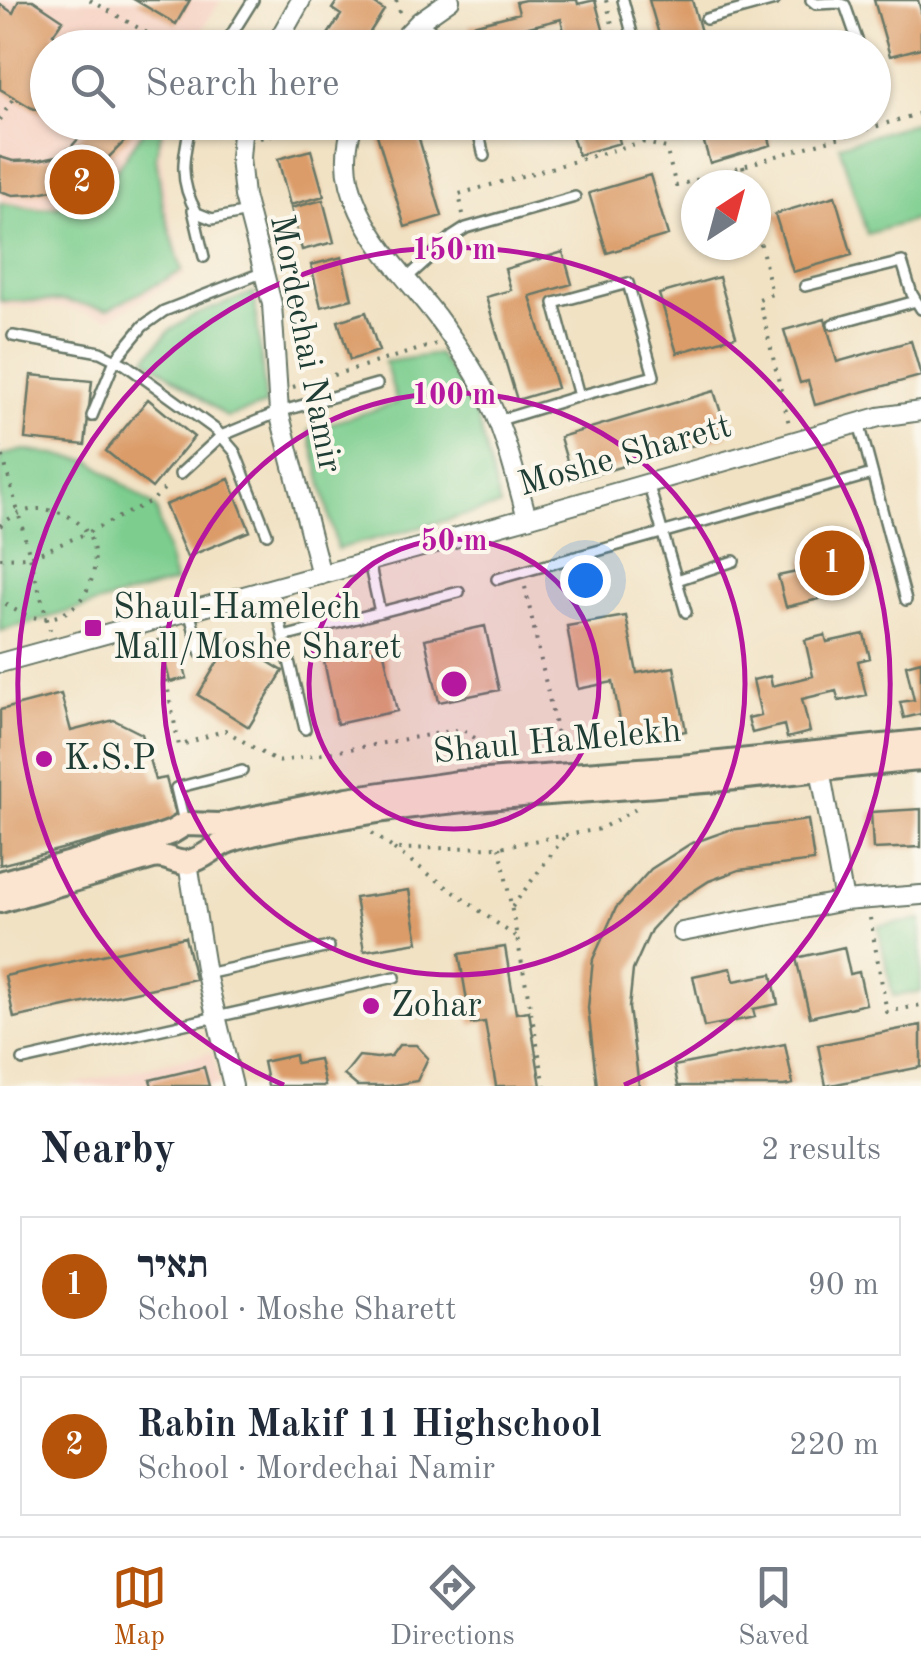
<!DOCTYPE html>
<html lang="en">
<head>
<meta charset="utf-8">
<style>
	:root { --surface:#fff; --page:#f6f6f7; --text:#1f2937; --muted:#747a83; --line:#e0e1e3; --accent:#b45309 }
	body { margin:0; font-family:"Old Standard TT","Frank Ruhl Libre",serif; background:var(--page); color:var(--text) }
	.compass { position:absolute; left:681px; top:170px; width:90px; height:90px; border-radius:50%; background:var(--surface); box-shadow:0 2px 8px #0004; rotate:36deg }
	.you { position:absolute; left:585px; top:580px; width:35px; height:35px; margin:-25px; border:8px solid #fff; border-radius:50%; background:#1a73e8; box-shadow:0 0 0 15px #1a73e833 }
	.badge { display:grid; place-items:center; width:65px; height:65px; border-radius:50%; background:var(--accent); color:#fff; font-size:32px; font-weight:700 }
	.pin { position:absolute; translate:-50% -50%; border:5px solid #fff; box-shadow:0 2px 10px #0006 }
	.list { margin:0; padding:0; list-style:none }
	h2 { display:flex; justify-content:space-between; align-items:center; height:130px; margin:0; padding:0 40px; font-size:42px }
	h2 small { font-size:32px; font-weight:400; color:var(--muted) }
	.list li { display:grid; grid-template-columns:65px 1fr auto; gap:30px; align-items:center; box-sizing:border-box; height:140px; margin:0 20px 20px; padding:0 20px; border:2px solid var(--line); border-radius:0px }
	.list b { display:block; font-size:38px; white-space:nowrap }
	.list p { margin:0; font-size:32px; white-space:nowrap; color:var(--muted) }
	.list em { font-size:32px; font-style:normal; color:var(--muted) }
	.icon { flex:none; width:55px; height:55px; fill:none; stroke:currentColor; stroke-width:2; stroke-linecap:round; stroke-linejoin:round }
	.map { position:relative; flex:none; width:921px; height:1086px; overflow:hidden }
	.search { position:absolute; background:var(--surface); box-shadow:0 2px 8px #0004; left:30px; right:30px; top:30px; height:110px; display:flex; align-items:center; gap:25px; box-sizing:border-box; padding:0 35px; border-radius:55px; color:var(--muted); font-size:38px }
	.sheet { height:450px; background:var(--surface) }
	nav { display:flex; justify-content:space-around; align-items:center; box-sizing:border-box; height:140px; border-top:2px solid var(--line); background:var(--surface); font-size:28px; color:var(--muted) }
	nav a { display:grid; justify-items:center; gap:5px }
	nav .on { color:var(--accent) }
	.map>svg:first-child { display:block }
</style>
</head>
<body>
<div class="map">
<svg width="921" height="1086" viewBox="0 0 921 1086">
	<rect width="100%" height="100%" fill="#fbf7ec"/>
	<filter id="ink" filterUnits="userSpaceOnUse"><feTurbulence type="fractalNoise" baseFrequency=".01" numOctaves="2"/><feDisplacementMap in="SourceGraphic" scale="20" xChannelSelector="R" yChannelSelector="G"/><feConvolveMatrix kernelMatrix="1 2 1 2 8 2 1 2 1" color-interpolation-filters="sRGB"/></filter>
	<filter id="wash" filterUnits="userSpaceOnUse"><feTurbulence type="fractalNoise" baseFrequency=".0048" numOctaves="4" result="noise"/><feDisplacementMap in="SourceGraphic" scale="40" xChannelSelector="R" yChannelSelector="G"/><feGaussianBlur stdDeviation="2.25" result="paint"/><feColorMatrix in="noise" values="0 0 0 0 0 0 0 0 0 0 0 0 0 0 0 0 0 1.4 0 .05"/><feComposite in="paint" operator="in"/></filter>
	<g filter="url(#wash)">
		<rect width="100%" height="100%" fill="#f1e2c4"/>
		<path fill="#f6d2c3" d="M0,0H221L192,47L48,48V122L166,123L161,155L168,208L185,275L109,318L61,307H0Z
			M212,1052L220,1086H66Z"/>
		<path fill="#7ccd8e" stroke="#4e8561" stroke-width="2.5" d="M921,121V218L867,234L839,145Z
			M149,123H163L156,157L163,207L182,271L108,309L64,301H0V203L39,209L63,205L116,170Z
			M254,292L266,405L227,417L146,358L168,332L190,317Z
			M438,354L463,389L477,417L500,506L337,549L309,430L397,403L385,362Z
			M24,450L91,461L156,508L175,582L0,631V456Z
			M921,920V992L893,996L878,926Z"/>
		<g id="blocks">
			<path fill="#db9c69" d="M19,0H33L63,20L53,34L71,47L77,36L92,46L97,34L116,48H48V114L32,108L0,89V4L13,13Z
				M135,0H190L176,24Z
				M338,0H369L384,10L360,48H344L327,36L341,15L332,9Z
				M525,0H577L578,4L595,0L608,48H568L561,19L521,29L525,43L509,48H475L469,26L519,13L516,2Z
				M649,0H692L704,43L687,48H663Z
				M874,0H918L921,11V48L890,56Z
				M93,122H139L125,141L105,161L80,178L53,190L33,194L13,195L0,191V157L13,161L38,160L57,156L71,147Z
				M395,122H414L442,216L405,227L375,128Z
				M568,122H614L620,143L578,155Z
				M698,122H764L771,145L710,163Z
				M311,150L324,196L290,205L278,159Z
				M650,175L668,235L607,253L589,193Z
				M835,196L852,255L793,272L775,214Z
				M323,200L334,242L302,250L291,208Z
				M563,252L572,284L530,296L557,388L517,400L486,297L511,290L505,269Z
				M342,257L352,299L321,307L311,265Z
				M719,277L736,336L677,353L659,294Z
				M366,312L379,351L350,360L338,321Z
				M825,319L837,362L911,341L921,376L815,405L808,381L800,383L784,330Z
				M31,375L92,381L85,445L25,439Z
				M714,391L728,435L573,481L560,437Z
				M148,399L194,437L152,488L106,451Z
				M229,479L250,531L187,557L165,505Z
				M836,552L844,582L816,589L819,599L786,607L778,576L806,570L803,560Z
				M626,616L637,673L674,667L686,731L624,742L613,682L578,689L567,626Z
				M485,626L499,690L439,702L425,639Z
				M864,634L870,658L858,661L866,695L839,701L836,691L802,699L810,732L787,738L784,725L752,733L748,718L761,715L753,680L770,676L772,686L813,676L805,640L825,635L827,642Z
				M231,639L283,671L249,727L198,695Z
				M383,648L397,711L337,724L324,661Z
				M181,657L187,678L170,682L165,662Z
				M921,661V714L904,718L900,702L914,700L906,665Z
				M61,694L71,731L114,720L142,734L155,780L166,778L177,819L0,865V710Z
				M921,809V847L873,849L871,812Z
				M808,820L814,861L739,870L709,881L678,901L651,930L633,970L629,1008L639,1086H597L588,1008L593,959L616,908L651,869L690,844L729,830Z
				M409,890L418,942L364,951L355,898Z
				M185,937L195,979L14,1018L5,976Z
				M505,947L516,1013L529,1011L541,1086H496L485,1022L471,1024L459,954Z
				M844,947L850,974L859,972L866,1004L810,1017L796,958Z
				M731,968L734,981L772,974L778,1004L753,1009L755,1017L704,1027L693,976Z
				M921,1025V1067L826,1086L818,1045Z
				M785,1044L793,1084L784,1086H678L674,1066Z
				M399,1045H416L428,1058L417,1081L389,1086H357L344,1075L359,1056L377,1058L391,1056Z
				M295,1055L296,1063L319,1059L325,1086H268L263,1062Z
				M204,1067L209,1086H152L150,1080Z"/>
		</g>
	</g>
	<g filter="url(#ink)">
		<use href="#blocks" fill-opacity="0" stroke="#687766" stroke-width="2.5"/>
		<g fill="none" stroke-linecap="round" stroke-linejoin="round">
			<g stroke="#687766" stroke-width="14">
				<path id="lane" d="M623,0L636,48
					M811,0L816,4L838,3L845,5L860,48
					M706,19L775,0
					M421,22L441,38L448,48
					M223,48L253,0
					M772,48L784,44
					M191,122C183,157 178,181 197,213L212,219L248,212
					M476,122L484,156
					M193,210L204,257
					M406,279L452,237L466,228L575,197
					M628,283L654,376L579,396L554,303Z
					M805,286L902,262L912,294L921,309
					M833,324L916,301
					M13,336L100,352L126,365L216,430L235,452L267,534
					M92,416L115,360L143,326L164,311L264,272
					M497,421L579,396
					M859,423L906,600
					M180,474L221,436L279,412L377,384
					M648,483L686,612
					M369,562L380,612
					M497,579L872,474
					M677,580L734,561
					M272,588L305,729
					M189,611L201,654
					M283,637L459,592
					M184,822L176,788L242,771
					M206,974L329,947
					M23,1060L395,977"/>
			</g>
			<g stroke="#687766" stroke-width="22">
				<path id="street" d="M274,48L301,0
					M394,48L420,21L450,0
					M243,122L240,158L244,196L272,304L279,412L321,575
					M354,122C324,199 395,262 437,317C453,339 470,363 483,388C504,428 515,474 527,518
					M0,663L527,518L879,417L921,411
					M820,769L844,901
					M188,863L206,974L233,1086
					M682,932L844,901L921,895"/>
			</g>
			<g stroke="#687766" stroke-width="28">
				<path id="secondary" d="M0,883L147,841L172,832L185,824L220,825L348,799L458,783L681,767L921,742
					M0,901L153,857C167,854 176,865 189,862C204,859 215,846 229,841C262,829 313,822 348,816C457,796 569,793 680,783C760,777 840,766 921,759"/>
			</g>
			<path stroke="#687766" stroke-width="4" stroke-dasharray="2.5 8" stroke-linecap="butt" d="M90,0L173,48
				M396,0L401,15
				M606,0L618,48
				M0,120L14,97
				M637,122L642,142L666,148L676,186L921,113
				M260,138L318,122
				M743,166L747,185
				M463,214L459,194L642,142
				M756,223L772,294L759,299L789,424
				M293,387L437,344
				M0,446L50,630
				M0,526C13,514 31,506 49,510C140,526 80,669 0,599
				M0,558L30,557L87,533L153,500L169,484
				M525,587L561,753
				M158,639L179,746L225,730L277,762L462,729L476,739L485,759
				M372,833L394,849L500,847L600,829L636,809
				M500,847L545,1086
				M394,849L516,937
				M512,907L565,836
				M870,918L887,1012L921,1005"/>
			<use href="#lane" stroke="#fff" stroke-width="9"/>
			<use href="#street" stroke="#fff" stroke-width="18"/>
			<use href="#secondary" stroke="#fce5d0" stroke-width="22"/>
		</g>
	</g>
	<circle cx="454" cy="684" r="145" fill="#b5179e" fill-opacity=".12"/>
	<g fill="none" stroke="#b5179e" stroke-width="5">
		<circle cx="454" cy="684" r="145"/>
		<circle cx="454" cy="684" r="291"/>
		<path d="M284 1085A436 436 0 1 1 624 1085"/>
	</g>
	<g fill="#b5179e" stroke="#fbf7ec" stroke-width="4">
		<rect x="83" y="618" width="20" height="20" rx="5"/>
		<circle cx="44" cy="759" r="10"/>
		<circle cx="371" cy="1006" r="10"/>
	</g>
	<g text-anchor="middle" dominant-baseline="central" stroke-width="8" stroke-linejoin="round" paint-order="stroke">
		<g font-size="35" fill="#1f3d34" stroke="#fbf7ec">
			<text transform="translate(305 344) rotate(79)">Mordechai Namir</text>
			<text transform="translate(625 456) rotate(-16)">Moshe Sharett</text>
			<text transform="translate(557 742) rotate(-5)">Shaul HaMelekh</text>
		</g>
		<g font-size="35" fill="#1f3d34" stroke="#fbf7ec" text-anchor="start">
			<text x="113" y="608">Shaul-Hamelech<tspan x="113" dy="40">Mall/Moshe Sharet</tspan></text>
			<text x="64" y="759">K.S.P</text>
			<text x="391" y="1006">Zohar</text>
		</g>
	</g>
	<circle cx="454" cy="684" r="15" fill="#b5179e" stroke="#fbf7ec" stroke-width="5"/>
	<g font-size="30" text-anchor="middle" font-weight="bold" fill="#b5179e" stroke="#fbf7ec" stroke-width="8" stroke-linejoin="round" paint-order="stroke">
		<text x="454" y="259">150 m</text>
		<text x="454" y="404">100 m</text>
		<text x="454" y="550">50 m</text>
	</g>
</svg>
<svg class="compass" viewBox="-18 -18 36 36"><path d="M0-13l5 13h-10z" fill="#e53935"/><path d="M0 13l5-13h-10z" fill="#747a83"/></svg>
<div class="you"></div>
<div class="pin badge" style="left:832px;top:563px">1</div>
<div class="pin badge" style="left:82px;top:182px">2</div>
<div class="search"><svg class="icon" aria-label="search" viewBox="0 0 24 24"><circle cx="10" cy="10" r="6"/><path d="M15 15l6 6"/></svg>Search here</div>
</div>
<section class="sheet">
<h2>Nearby<small>2 results</small></h2>
<ul class="list">
<li><span class="badge">1</span><div><b>תאיר</b><p>School · Moshe Sharett</p></div><em>90 m</em></li>
<li><span class="badge">2</span><div><b>Rabin Makif 11 Highschool</b><p>School · Mordechai Namir</p></div><em>220 m</em></li>
</ul>
</section>
<nav>
<a class="on"><svg class="icon" aria-label="map" viewBox="0 0 24 24"><path d="M3 6l6-2 6 2 6-2v14l-6 2-6-2-6 2zM9 4v14M15 6v14"/></svg>Map</a>
<a><svg class="icon" aria-label="directions" viewBox="0 0 24 24"><path d="M12 3l9 9-9 9-9-9zM9 14v-3h6M13 9l2 2-2 2"/></svg>Directions</a>
<a><svg class="icon" aria-label="saved" viewBox="0 0 24 24"><path d="M7 4h10v16l-5-4-5 4z"/></svg>Saved</a>
</nav>
</body>
</html>
